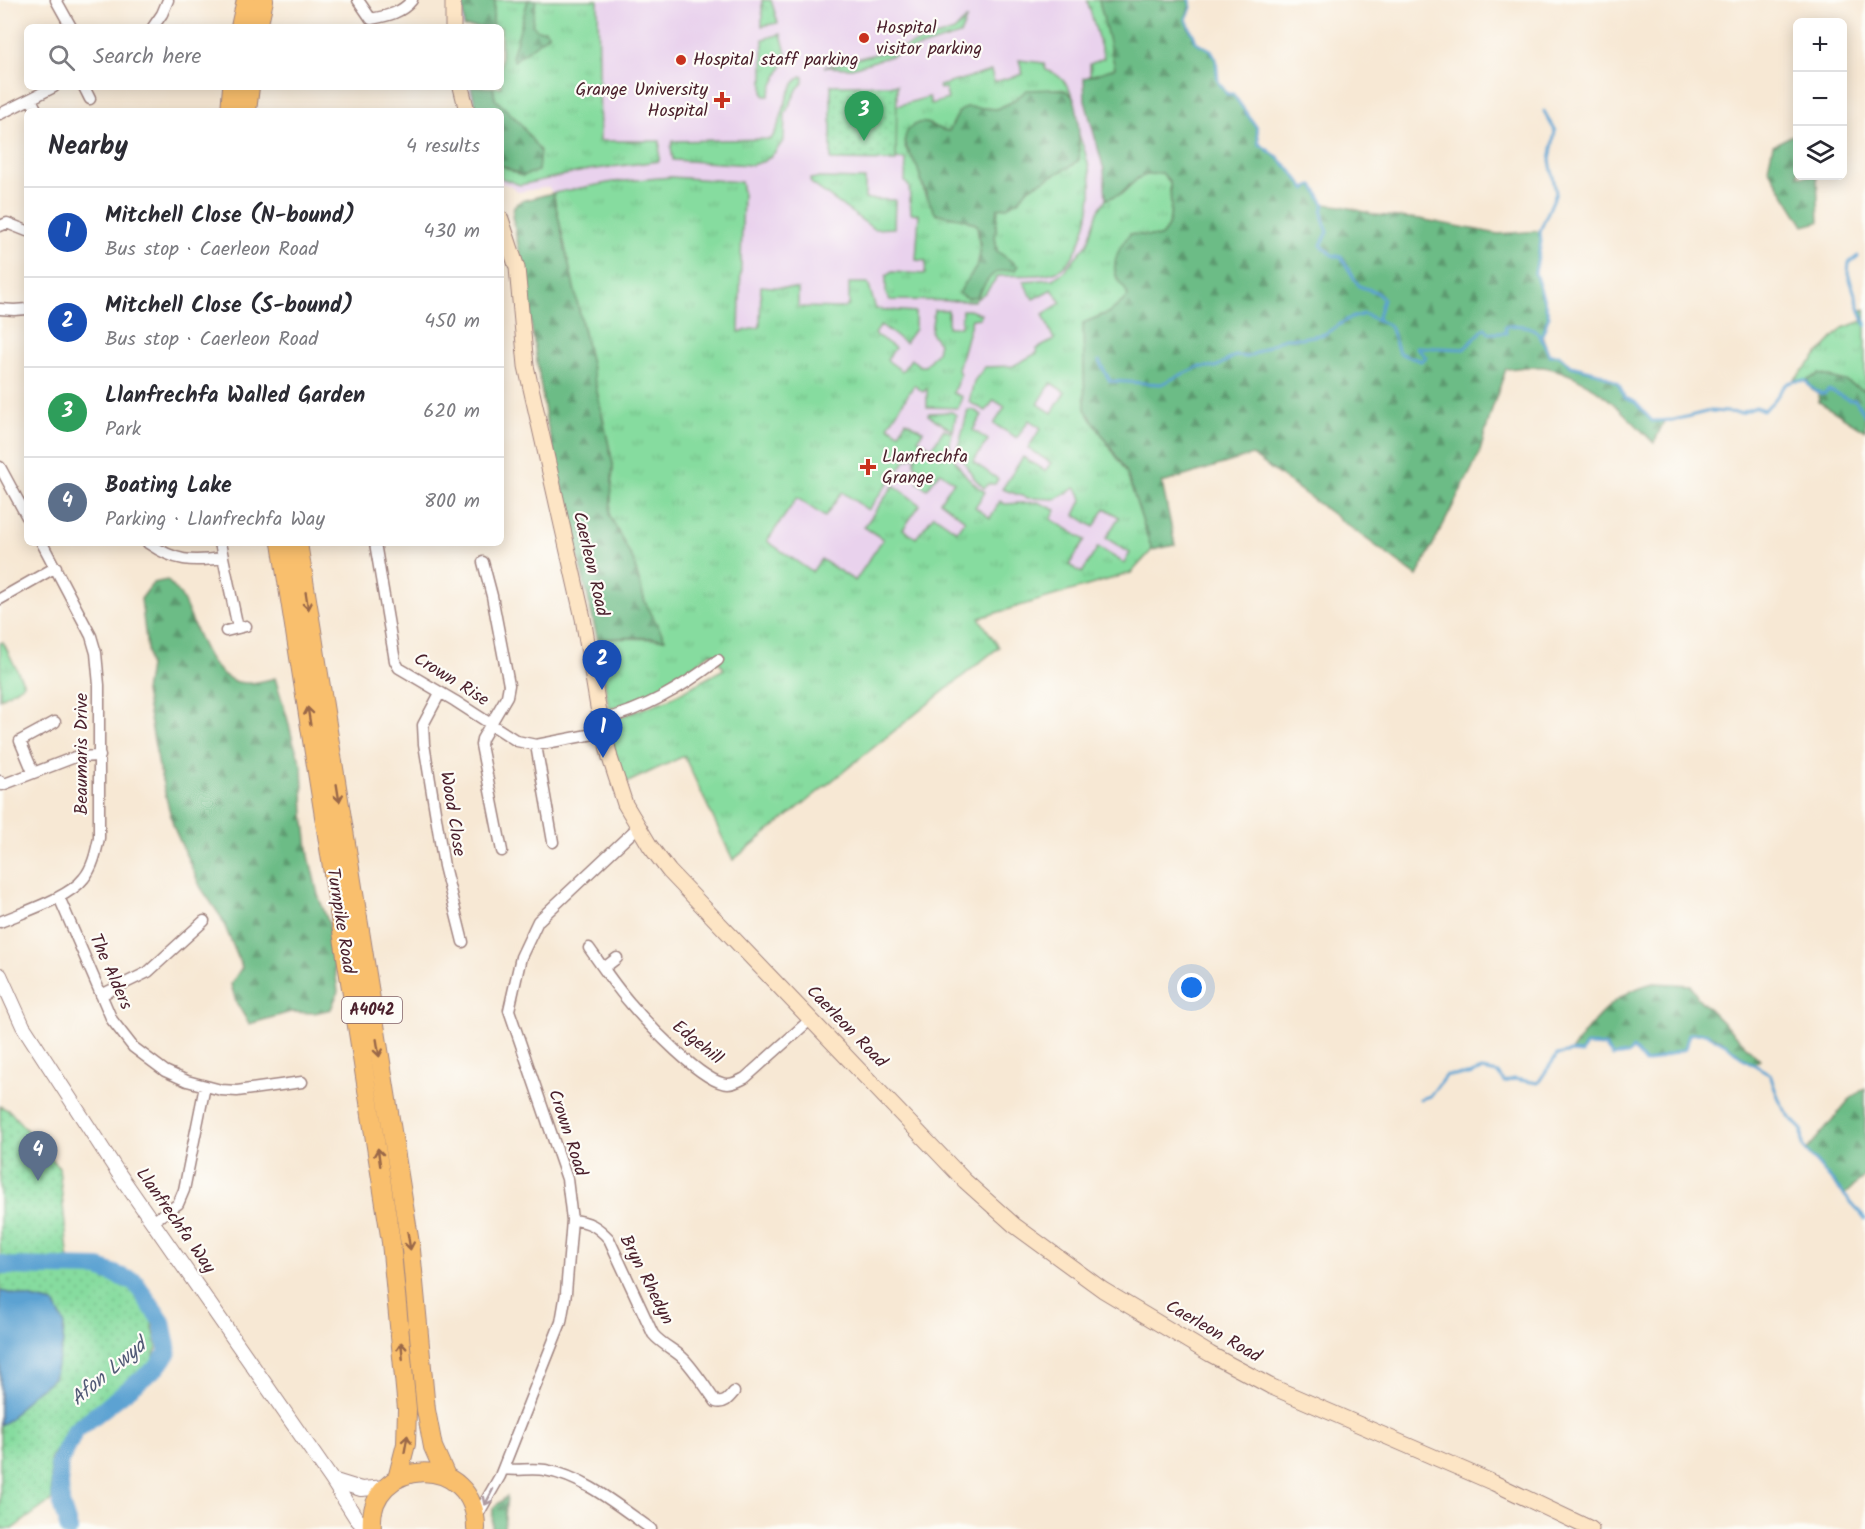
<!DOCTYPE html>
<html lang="en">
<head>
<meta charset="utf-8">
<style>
	:root { --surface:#fff; --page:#f7f7f7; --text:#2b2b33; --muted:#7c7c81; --line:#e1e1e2; --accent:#0b8043 }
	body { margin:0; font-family:Kalam,sans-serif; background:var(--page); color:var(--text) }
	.controls { position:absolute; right:18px; top:18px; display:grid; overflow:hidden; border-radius:9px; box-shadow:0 3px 15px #0003 }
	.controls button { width:54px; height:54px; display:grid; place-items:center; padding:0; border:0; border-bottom:2px solid var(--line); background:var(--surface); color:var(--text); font:30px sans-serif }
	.you { position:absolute; left:1192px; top:988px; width:21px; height:21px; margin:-15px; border:4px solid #fff; border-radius:50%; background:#1a73e8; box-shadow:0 0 0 9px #1a73e833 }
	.badge { display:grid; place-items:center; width:39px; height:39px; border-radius:50%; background:var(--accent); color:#fff; font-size:20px; font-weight:700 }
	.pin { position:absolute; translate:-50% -50px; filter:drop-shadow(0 2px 3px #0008) }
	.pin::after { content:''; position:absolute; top:32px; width:21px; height:18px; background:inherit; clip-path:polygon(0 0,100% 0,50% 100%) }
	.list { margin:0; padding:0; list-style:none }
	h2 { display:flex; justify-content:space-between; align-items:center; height:78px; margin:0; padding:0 24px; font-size:26px }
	h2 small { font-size:20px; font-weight:400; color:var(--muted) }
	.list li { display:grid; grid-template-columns:39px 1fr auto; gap:18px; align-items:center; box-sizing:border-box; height:90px; padding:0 24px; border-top:2px solid var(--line) }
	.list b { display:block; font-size:22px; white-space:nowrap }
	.list p { margin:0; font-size:20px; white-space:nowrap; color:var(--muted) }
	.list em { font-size:20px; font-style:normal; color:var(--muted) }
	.icon { flex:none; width:33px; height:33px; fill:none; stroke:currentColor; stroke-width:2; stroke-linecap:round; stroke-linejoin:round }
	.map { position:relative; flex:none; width:1865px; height:1529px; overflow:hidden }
	.search { position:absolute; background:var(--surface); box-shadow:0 3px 15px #0003; left:24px; top:24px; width:480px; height:66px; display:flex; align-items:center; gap:15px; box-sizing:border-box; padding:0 21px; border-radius:9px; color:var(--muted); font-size:22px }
	.panel { position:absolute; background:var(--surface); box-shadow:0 3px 15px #0003; left:24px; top:108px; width:480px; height:438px; border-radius:9px }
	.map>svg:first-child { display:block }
</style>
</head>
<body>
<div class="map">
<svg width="1865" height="1529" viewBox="0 0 1865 1529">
	<defs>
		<pattern id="grass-tufts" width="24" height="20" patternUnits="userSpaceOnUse" patternTransform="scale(1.5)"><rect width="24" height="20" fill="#86dc9f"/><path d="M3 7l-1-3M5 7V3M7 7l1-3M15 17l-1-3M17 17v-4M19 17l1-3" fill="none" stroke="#75bc89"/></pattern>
		<pattern id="forest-firs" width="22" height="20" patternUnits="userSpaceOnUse" patternTransform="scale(1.5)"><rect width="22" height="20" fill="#6cbc86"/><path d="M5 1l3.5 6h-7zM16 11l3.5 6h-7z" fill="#5b986e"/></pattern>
		<pattern id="park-dots" width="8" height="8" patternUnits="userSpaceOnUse" patternTransform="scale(1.5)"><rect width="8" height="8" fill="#86dc9f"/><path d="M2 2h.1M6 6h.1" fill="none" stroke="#75bc89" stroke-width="1.8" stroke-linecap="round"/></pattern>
	</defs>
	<rect width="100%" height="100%" fill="#fdfcf7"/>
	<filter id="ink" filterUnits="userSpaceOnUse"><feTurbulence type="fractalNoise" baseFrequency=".0167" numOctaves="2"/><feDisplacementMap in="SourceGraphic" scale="12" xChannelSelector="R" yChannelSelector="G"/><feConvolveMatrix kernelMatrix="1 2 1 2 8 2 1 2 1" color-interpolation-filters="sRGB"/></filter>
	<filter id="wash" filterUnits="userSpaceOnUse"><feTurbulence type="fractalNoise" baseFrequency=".008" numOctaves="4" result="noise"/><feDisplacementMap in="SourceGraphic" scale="24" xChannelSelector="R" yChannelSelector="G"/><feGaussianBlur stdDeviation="1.35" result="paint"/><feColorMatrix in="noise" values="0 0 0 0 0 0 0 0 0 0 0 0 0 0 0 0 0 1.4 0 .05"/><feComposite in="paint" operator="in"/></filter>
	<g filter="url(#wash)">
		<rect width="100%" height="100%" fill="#f7e8d4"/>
		<path fill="#e9d2ed" d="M458,0H1099L1116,68L1084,78L1085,101L1104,170L1137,502L1152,550L1131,573L979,618L999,647L733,860L727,674L713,652L695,658L633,560L610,516L613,464L553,193L548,187L519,192L509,185L501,183V111H474L468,87H501V27H459Z"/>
		<path fill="url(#grass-tufts)" stroke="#687e65" stroke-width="1.5" fill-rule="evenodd" d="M495,0H598L600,141H660L659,161L588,170L520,185L501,178V165L522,176L519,122L495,99L493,87H501V27H492Z
			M762,0H771L778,23L762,26Z
			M1087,0H1099L1116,68L1090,76V64L1104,58Z
			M967,18L960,35L852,68L824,67L900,48L954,31Z
			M781,34L787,57L772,87L769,96H765L763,94V39Z
			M1019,60L1044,63L1046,70C1061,74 1068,85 1074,99L1065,90L1058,89L1021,95L1010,103L996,109L966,107L959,112L949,131H943L927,123L905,147L918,168L925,195L948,217L958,216L977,225L980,253L977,267L993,273L1001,270H1015L997,251L995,236L998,208L1019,200L1028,188L1073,165L1079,160L1078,132C1084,149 1090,164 1091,182C1093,206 1081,264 1054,272C1036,278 1016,274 998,276L986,292L974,301L890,300L886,295V276L892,272L925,274L926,261L916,260L919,214L911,213L909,186L905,182L906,160L896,159V106L929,97L931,104L948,99L945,88L940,89L939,86L991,71L994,82L1023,74Z
			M801,76L804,77L803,83L798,88L785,114L784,140L775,152L765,161L751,165L673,160L671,147L673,141L771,139C786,119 781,94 801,76Z
			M1162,173L1170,182C1170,199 1175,225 1160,237L1130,234L1117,279L1126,288L1128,297L1110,312L1083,323L1085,409L1126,471L1152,550L1131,573L979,618L999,647L733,860L684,756L628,782L620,775L607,722L669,699L724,669L712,652L701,660L689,675L646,696L609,709L598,641C620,636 642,639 664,639L645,602L633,560L610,516L613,464L553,193L613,182L671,177L741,182L743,193L739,332L760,327L761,286L798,289V307L844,308L849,305V283H868L876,309L915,312V329L905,343L881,325L875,334L895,348L887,360L902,371L911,359L920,366H925L937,352L939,343L931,333L934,310H948V327H961L962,310H969L981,314L980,318L972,319L958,369L960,375L953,393L962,397L958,408L927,407V388L923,392L914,385L888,426L899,433L906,421L923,431L918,439L932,448L944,429L952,433C951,438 949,443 950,447C953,464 971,483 985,492L975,507L990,518L1000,501L1005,504L1038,502L1056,510L1051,519L1085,540L1069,565L1082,573L1098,547L1124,563L1130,553L1106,538L1119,517L1105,508L1094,527L1075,515L1082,500L1080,493L1075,488L1056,499L1028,498L1002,489L1023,457L1045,471L1051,463L1028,448L1041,428L1029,420L1017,438L994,424L1005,407L994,400L986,411L969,402L974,381L985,367L1013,366L1037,353V349L1054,340L1043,314L1061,303L1052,289L1033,299L1023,281L1053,279L1063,272L1088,243L1098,211L1106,199L1121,194L1138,178L1146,175ZM1051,383L1065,392L1052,413L1038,404ZM916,455L914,464L923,474L917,482L927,489L940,472L954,482L940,501L965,520L957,531L934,515L916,538L903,529L920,505L894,485L864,527L883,539L855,581L821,559L812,572L767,541L797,498L825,517L842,492L868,510L906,460Z
			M816,178L865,179V199L895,200L894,228L874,229L811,183L810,179Z
			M1865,309V391L1845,381L1819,374L1806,381L1794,380L1843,328L1863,321L1860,311Z
			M968,410H974L982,415L973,430L988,440L973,462L998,479L995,484H988L984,488L975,479L957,451Z
			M952,412L956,415L953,431L928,415L929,413Z
			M3,642L24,684L0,699V643Z"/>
		<path fill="url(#forest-firs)" stroke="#5b6e58" stroke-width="1.5" d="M463,0H495L492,27H464Z
			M528,0H536L532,25L538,30H545L549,34L514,61L512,57Z
			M1099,0H1190C1191,9 1186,12 1186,19C1186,28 1194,34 1196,42L1211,50L1216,59L1218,81L1227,94H1233L1257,128L1259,144C1277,155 1293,171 1305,189L1313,185L1324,204L1342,206L1376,215L1420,219L1498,234L1540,231L1541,242L1535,273L1549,316L1542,335L1549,355H1559L1571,366L1599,373L1618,383L1625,398L1635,402L1652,421H1664L1654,443C1624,413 1592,377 1549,368C1536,365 1519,368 1506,369L1492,409L1479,455L1417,576L1252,455L1162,483L1175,545L1152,550L1126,471L1085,409L1083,323L1110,312L1128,297C1126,287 1122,287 1118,280C1109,264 1120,246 1130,234L1160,237C1175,225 1170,199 1170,182L1162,173L1146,175L1138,178L1121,194L1106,199L1104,170L1085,101L1084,78L1115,68Z
			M471,87H493L495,99L519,122L540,151L538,171L522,176L501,165V111H477Z
			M1058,89C1064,90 1071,93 1074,99C1080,113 1079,144 1079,159L1073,165L1029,188L1019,200L1007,207L998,208L995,236L997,251L1018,266L1015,270C989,270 990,277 977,297L967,298L959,294C963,284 969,278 975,269C983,258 980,238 977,225C962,216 951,218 935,213C927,199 923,186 918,170C915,156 899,147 907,132C910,127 913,125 918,123C929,120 937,131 949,131L959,112L966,107L996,109L1010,103L1027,90Z
			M1797,133L1798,176H1817L1819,222L1804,226L1768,168L1773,145Z
			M553,193L613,464L610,516L633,560L645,602L665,639C642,637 620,636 598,641L546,419L520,254L512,216L514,206L521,201Z
			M1819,374L1845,381L1865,391V431L1819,402L1818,393L1812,390L1806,381Z
			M167,580C172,586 179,592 182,598C196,624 205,673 238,682C250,685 263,681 275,678L287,717L293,741L302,766L304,814L309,856L318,895L329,924L338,992L331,1009L314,1013L291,1012L249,1024L236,1002L231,984L242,967L221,917L201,888L174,828L167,801L159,767L145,692L149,666L141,599L153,583Z
			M1654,983L1691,985L1697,997L1760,1060L1753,1064C1738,1055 1720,1035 1704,1033C1699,1033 1693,1034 1689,1034L1685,1049L1645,1063L1633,1049L1628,1054L1613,1056L1605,1046L1586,1045L1582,1053L1571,1052C1591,1021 1617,991 1654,983Z
			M1865,1088V1176L1844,1195L1806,1151L1849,1100Z
			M507,1496L504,1529H492L493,1508Z"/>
		<path fill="url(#park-dots)" stroke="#687e65" stroke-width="1.5" d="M831,85H897L896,161L831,160Z
			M0,1106L10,1111L59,1167L70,1271L101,1272L131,1285L151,1317L157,1348L150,1366L76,1420L50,1459L52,1500L12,1529H0Z"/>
		<path fill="#5ca2d2" stroke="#53607e" stroke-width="1.5" d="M0,1291L54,1303L64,1323L63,1343L54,1378L30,1396L9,1420L0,1425Z"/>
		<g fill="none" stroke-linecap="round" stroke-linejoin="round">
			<path stroke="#5ca2d2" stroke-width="3" d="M1190,0L1191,8L1186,19C1189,27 1194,34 1196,42L1211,50L1216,59L1218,81L1227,94H1233L1257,128L1259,144C1277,155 1293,171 1305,189L1313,185L1324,204C1320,214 1324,222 1328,232L1321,245L1332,255L1341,257L1359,286L1376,292L1383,299L1377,320L1390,326L1399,353L1421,361L1426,357L1416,347L1464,349L1485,328L1489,333H1506L1505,326C1534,323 1539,329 1549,355H1559L1571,366L1599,373L1618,383L1625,398L1635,402L1652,421L1674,420L1710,411L1741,413L1756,407L1763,410C1785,397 1776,378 1806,381C1812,389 1815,392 1824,394L1829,390L1849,400H1855L1865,415
				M1858,256L1849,263L1848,273L1865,325
				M1542,335L1549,316L1535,273L1541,242L1540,231L1556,193L1550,160L1555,131L1544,111
				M1099,361L1110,381L1161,384L1198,367H1216L1235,356L1248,357L1284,338H1301L1325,334L1348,319L1364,314L1377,320
				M1420,1099L1430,1096L1446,1075H1469L1482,1070L1498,1073L1504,1082L1514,1079L1538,1083L1557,1055L1571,1052L1582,1053L1586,1045L1605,1046L1613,1056L1628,1054L1633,1048L1645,1063L1685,1049L1689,1034L1705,1033L1727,1045L1741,1057L1770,1074C1777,1097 1784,1114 1802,1130L1803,1147L1865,1219"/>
			<path stroke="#5ca2d2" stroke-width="18" d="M0,1264L7,1266L99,1268L135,1282L162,1322L168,1352L157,1367L75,1431L59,1463L61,1504L69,1529"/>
		</g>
	</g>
	<g filter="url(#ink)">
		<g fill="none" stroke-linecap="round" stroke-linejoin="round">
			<g stroke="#a08480" stroke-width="13">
				<path id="minor" d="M56,0L71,27
					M358,0L371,19C387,16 402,13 412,0
					M153,27L162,14L168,0
					M84,87L90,99
					M31,99L37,111
					M0,114L54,87
					M0,226L7,223L27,231
					M0,309L14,310L27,309
					M0,467L27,517
					M148,543C176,562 191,562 223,558
					M220,543L238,628
					M375,543L395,661L399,668L455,701L517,741L536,745L604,732
					M483,562L492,596L509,685L507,696L482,739L481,745L502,851
					M0,599L56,567
					M226,631L246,626
					M440,693L423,725L424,744L444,866L463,942
					M601,720C646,709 681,688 718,660
					M536,745L553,842
					M33,772L20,741L55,722
					M0,781L2,785L75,757L100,756
					M59,897L112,1020L133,1047L165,1071L187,1081L221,1090L237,1091L302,1082
					M0,922C23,912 69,898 84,878C93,867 96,852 99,838V685L96,653L91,636L42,543
					M589,948C602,966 615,986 630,1003C646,1022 703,1084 728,1084C734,1084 739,1081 745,1078L811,1019
					M604,968L617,958
					M101,995L148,972L204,921
					M572,1220C589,1221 598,1227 609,1239L653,1334C662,1345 674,1349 684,1359C696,1372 706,1388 716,1402C725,1404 729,1398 734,1392
					M152,1222L178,1204L184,1190L205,1086
					M503,1469C517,1471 531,1468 545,1470C585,1477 618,1506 651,1529
					M476,1518L500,1476L561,1322L566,1293L572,1220L567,1179L509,1010L521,957L538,921L638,827"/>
			</g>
			<g stroke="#a08480" stroke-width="16">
				<path id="tertiary" d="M0,975L23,1026L117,1171L332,1480L356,1518L366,1529
					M332,1480L361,1489L387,1487"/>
			</g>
			<g stroke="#a08480" stroke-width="17">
				<path id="secondary" d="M453,0V27
					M461,87L467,111
					M501,219L517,268L526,366L583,618L598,707L610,758L625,804L650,846L669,871L965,1181L1014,1225L1103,1290L1210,1354L1270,1386L1494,1483L1591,1529"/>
			</g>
			<g stroke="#a08480" stroke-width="20">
				<path id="trunk" d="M240,27L246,0
					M258,27L264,0
					M230,111L232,87
					M247,111L250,87
					M281,543L391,1242L407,1409L406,1444L397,1479
					M298,543L411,1250L426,1410L433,1447L446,1476
					M372,1529C366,1456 477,1451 476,1529"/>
			</g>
			<use href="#minor" stroke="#fff" stroke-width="10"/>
			<use href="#tertiary" stroke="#fff" stroke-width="14"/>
			<use href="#secondary" stroke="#fde5c5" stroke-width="15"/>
			<use href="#trunk" stroke="#f9bf6d" stroke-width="18"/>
		</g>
		<defs><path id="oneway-shaft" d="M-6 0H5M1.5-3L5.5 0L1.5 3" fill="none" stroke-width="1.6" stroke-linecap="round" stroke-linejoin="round" transform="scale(1.5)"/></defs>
		<g stroke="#996749">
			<use href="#oneway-shaft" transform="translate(307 601) rotate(81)"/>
			<use href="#oneway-shaft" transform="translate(309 716) rotate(-99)"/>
			<use href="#oneway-shaft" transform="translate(338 793) rotate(81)"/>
			<use href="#oneway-shaft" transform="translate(378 1048) rotate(81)"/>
			<use href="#oneway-shaft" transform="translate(379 1157) rotate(-98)"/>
			<use href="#oneway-shaft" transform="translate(409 1241) rotate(81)"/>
			<use href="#oneway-shaft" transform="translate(402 1351) rotate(-95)"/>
			<use href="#oneway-shaft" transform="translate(406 1444) rotate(-80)"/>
		</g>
		<use stroke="#ae9aa0" href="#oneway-shaft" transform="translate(489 1497) rotate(117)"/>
	</g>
	<g fill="#c8321e" stroke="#fdfcf7" stroke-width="2">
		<circle cx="864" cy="38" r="6"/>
		<circle cx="681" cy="60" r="6"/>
		<path d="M719 91h6v6h6v6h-6v6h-6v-6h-6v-6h6z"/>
		<path d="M865 458h6v6h6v6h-6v6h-6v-6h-6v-6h6z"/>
	</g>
	<g text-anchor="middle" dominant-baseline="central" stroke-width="4.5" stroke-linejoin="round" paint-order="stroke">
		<rect fill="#fdfcf7" stroke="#806168" stroke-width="1.5" x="342" y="997" width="60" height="26" rx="4.5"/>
		<g font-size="16" font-weight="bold" fill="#4a1f2b">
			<text x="372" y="1010">A4042</text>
		</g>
		<g font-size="18" fill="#4a1f2b" stroke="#fdfcf7" text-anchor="start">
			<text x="876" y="28">Hospital<tspan x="876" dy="21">visitor parking</tspan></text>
			<text x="693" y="60">Hospital staff parking</text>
			<text x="708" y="90" text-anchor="end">Grange University<tspan x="708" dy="21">Hospital</tspan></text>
			<text x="882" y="457">Llanfrechfa<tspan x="882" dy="21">Grange</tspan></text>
		</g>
		<g font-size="18" fill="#4a1f2b" stroke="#fdfcf7">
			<text transform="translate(590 564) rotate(77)">Caerleon Road</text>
			<text transform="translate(451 680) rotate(32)">Crown Rise</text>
			<text transform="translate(82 754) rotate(-90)">Beaumaris Drive</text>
			<text transform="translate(452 814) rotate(81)">Wood Close</text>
			<text transform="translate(340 921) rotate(81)">Turnpike Road</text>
			<text transform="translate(110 972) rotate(66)">The Alders</text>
			<text transform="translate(846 1027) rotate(46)">Caerleon Road</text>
			<text transform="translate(697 1043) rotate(39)">Edgehill</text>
			<text transform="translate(567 1133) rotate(72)">Crown Road</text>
			<text transform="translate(175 1221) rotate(55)">Llanfrechfa Way</text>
			<text transform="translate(646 1280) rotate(63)">Bryn Rhedyn</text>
			<text transform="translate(1213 1332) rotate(30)">Caerleon Road</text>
		</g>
		<g font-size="20" font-style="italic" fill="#525a76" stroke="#fdfcf7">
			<text transform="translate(109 1373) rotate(-40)">Afon Lwyd</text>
		</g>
	</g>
</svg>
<div class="controls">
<button>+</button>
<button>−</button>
<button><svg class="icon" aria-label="layers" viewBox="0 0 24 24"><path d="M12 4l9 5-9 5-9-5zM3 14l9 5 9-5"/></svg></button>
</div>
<div class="you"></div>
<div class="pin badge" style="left:603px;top:758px;background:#1a4fb4">1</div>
<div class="pin badge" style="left:602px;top:690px;background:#1a4fb4">2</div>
<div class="pin badge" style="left:864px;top:141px;background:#2e9e5b">3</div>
<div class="pin badge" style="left:38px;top:1181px;background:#5c6f8a">4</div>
<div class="search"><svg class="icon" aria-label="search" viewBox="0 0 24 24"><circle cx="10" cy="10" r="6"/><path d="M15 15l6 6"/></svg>Search here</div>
<section class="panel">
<h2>Nearby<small>4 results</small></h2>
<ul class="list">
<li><span class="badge" style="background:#1a4fb4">1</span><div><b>Mitchell Close (N-bound)</b><p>Bus stop · Caerleon Road</p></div><em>430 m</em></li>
<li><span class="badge" style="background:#1a4fb4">2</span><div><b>Mitchell Close (S-bound)</b><p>Bus stop · Caerleon Road</p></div><em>450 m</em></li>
<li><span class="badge" style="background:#2e9e5b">3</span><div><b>Llanfrechfa Walled Garden</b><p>Park</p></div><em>620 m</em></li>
<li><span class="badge" style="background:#5c6f8a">4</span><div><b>Boating Lake</b><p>Parking · Llanfrechfa Way</p></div><em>800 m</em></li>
</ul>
</section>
</div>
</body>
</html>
